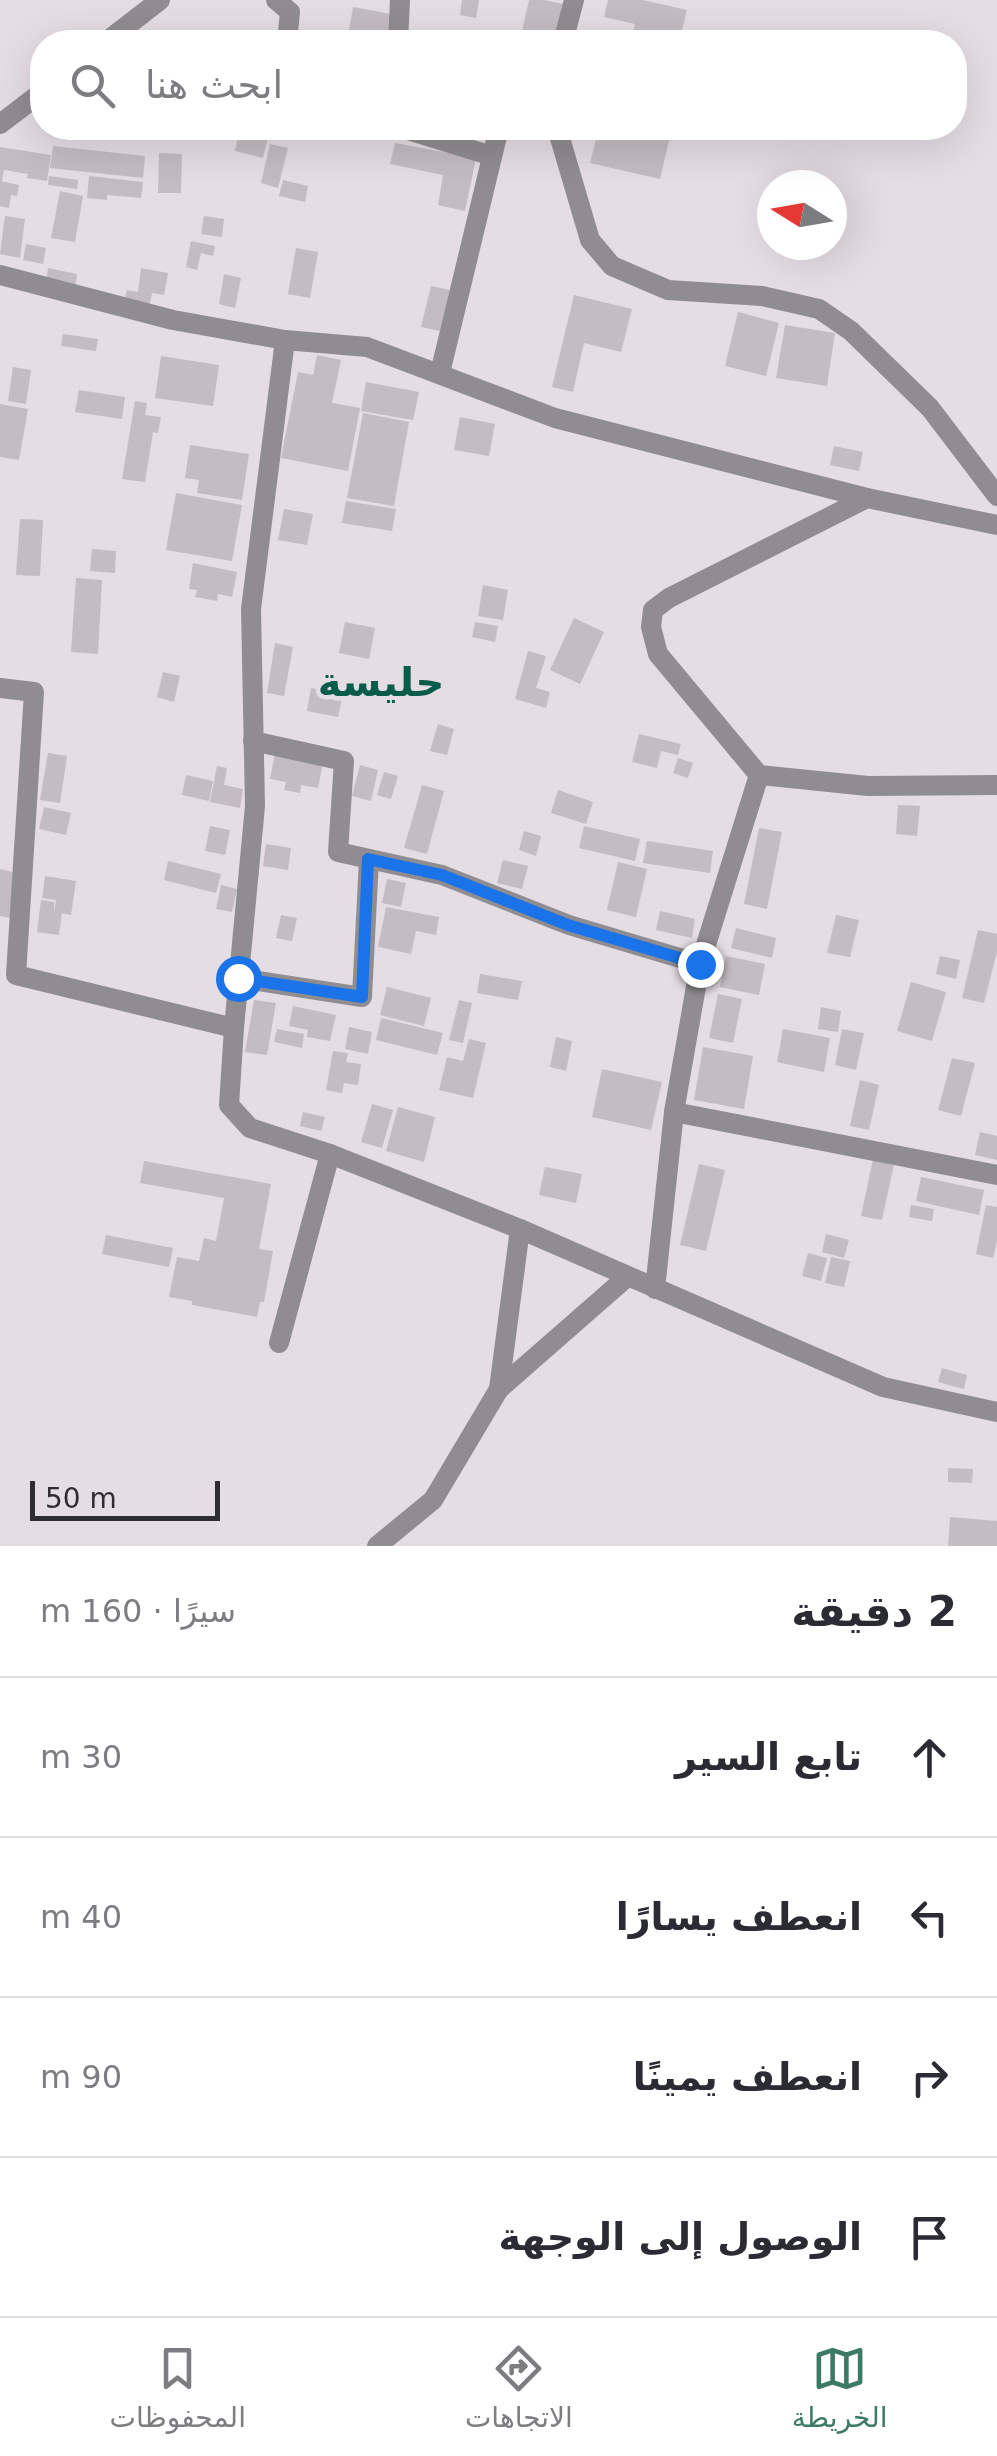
<!DOCTYPE html>
<html lang="ar">
<head>
<meta charset="utf-8">
<style>
  :root { --surface:#fff; --page:#f7f7f7; --text:#2b2b33; --muted:#7c7c81; --line:#e1e1e2; --accent:#3c7a67 }
  body { margin:0; font-family:"DejaVu Sans",Vazirmatn,sans-serif; background:var(--page); color:var(--text); direction:rtl }
  .compass { position:absolute; left:757px; top:170px; width:90px; height:90px; border-radius:50%; background:var(--surface); box-shadow:0 10px 40px #0002; rotate:281deg }
  .scale { position:absolute; left:30px; bottom:25px; width:190px; box-sizing:border-box; padding-left:10px; border:5px solid #302d30; border-top:0; font-size:28px; line-height:35px; white-space:nowrap; color:#302d30; -webkit-text-stroke:8px #e4dde3; paint-order:stroke }
  .stop { position:absolute; width:30px; height:30px; margin:-22px; border:8px solid #1a73e8; border-radius:50%; background:#fff }
  .stop.end { background:#1a73e8; border-color:#fff; box-shadow:0 2px 10px #0008 }
  .list { margin:0; padding:0; list-style:none }
  h2 { display:flex; justify-content:space-between; align-items:center; height:130px; margin:0; padding:0 40px; font-size:42px }
  h2 small { font-size:32px; font-weight:400; color:var(--muted) }
  .list li { display:grid; grid-template-columns:65px 1fr auto; gap:30px; align-items:center; box-sizing:border-box; height:160px; padding:0 40px; border-top:2px solid var(--line) }
  .list b { display:block; font-size:38px; white-space:nowrap }
  .list em { font-size:32px; font-style:normal; color:var(--muted) }
  .icon { flex:none; width:55px; height:55px; fill:none; stroke:currentColor; stroke-width:2; stroke-linecap:round; stroke-linejoin:round }
  .map { position:relative; flex:none; width:997px; height:1546px; overflow:hidden; direction:ltr }
  .search { position:absolute; background:var(--surface); box-shadow:0 10px 40px #0002; left:30px; right:30px; top:30px; height:110px; display:flex; align-items:center; gap:25px; box-sizing:border-box; padding:0 35px; border-radius:40px; color:var(--muted); font-size:38px }
  .sheet { height:770px; background:var(--surface) }
  nav { display:flex; justify-content:space-around; align-items:center; box-sizing:border-box; height:140px; border-top:2px solid var(--line); background:var(--surface); font-size:28px; color:var(--muted) }
  nav a { display:grid; justify-items:center; gap:5px }
  nav .on { color:var(--accent) }
  .map>svg:first-child { display:block }
  .building { fill:#c3bcc1 }
  .lines { fill:none; stroke-linecap:round; stroke-linejoin:round }
  .minor { stroke:#908d90; stroke-width:20 }
  .tertiary { stroke:#908d90; stroke-width:20 }
  .route { stroke:#1a73e8; stroke-width:12 }
  .labels { text-anchor:middle; stroke-width:9; stroke-linejoin:round; paint-order:stroke }
  .quarter-label { font-size:40px; font-weight:bold; fill:#085c49; stroke:#e4dde3 }
</style>
</head>
<body>
<div class="map">
<svg width="997" height="1546" viewBox="0 0 997 1546">
  <rect width="100%" height="100%" fill="#e4dde3"/>
  <g class="building">
    <polygon points="462,0 479,0 476,18 460,15"/>
    <polygon points="529,0 544,0 568,5 560,40 522,31"/>
    <polygon points="608,0 643,0 687,10 679,42 644,42 631,40 635,24 604,17"/>
    <polygon points="353,7 397,15 392,42 372,42 374,34 349,30"/>
    <polygon points="144,30 196,41 196,42 141,42"/>
    <polygon points="410,31 449,38 448,42 408,42"/>
    <polygon points="599,128 672,128 660,179 590,163"/>
    <polygon points="239,131 268,138 263,158 235,151"/>
    <polygon points="395,143 476,158 465,211 438,205 443,175 390,164"/>
    <polygon points="270,144 288,148 278,188 261,183"/>
    <polygon points="53,146 145,156 143,178 50,168"/>
    <polygon points="0,147 51,155 47,181 27,178 28,174 4,170 2,181 0,181"/>
    <polygon points="159,153 182,154 181,193 158,193"/>
    <polygon points="49,176 78,180 77,189 48,185"/>
    <polygon points="89,176 143,182 141,198 107,195 107,200 87,198"/>
    <polygon points="283,180 308,186 305,202 279,196"/>
    <polygon points="0,181 19,185 17,196 11,195 9,208 0,206"/>
    <polygon points="60,191 83,196 75,242 51,238"/>
    <polygon points="5,216 25,219 20,258 0,254"/>
    <polygon points="204,216 224,219 222,237 201,234"/>
    <polygon points="191,241 215,246 213,256 201,253 197,270 186,267"/>
    <polygon points="26,244 46,248 43,264 23,260"/>
    <polygon points="296,248 318,252 310,298 288,294"/>
    <polygon points="48,268 77,274 75,289 46,283"/>
    <polygon points="141,268 168,273 164,295 152,293 149,309 124,303 127,290 138,292"/>
    <polygon points="224,274 241,278 235,308 219,304"/>
    <polygon points="431,286 450,290 440,331 421,327"/>
    <polygon points="574,295 632,309 621,352 584,343 573,392 552,387"/>
    <polygon points="738,312 779,323 766,376 725,366"/>
    <polygon points="785,325 835,333 827,386 776,378"/>
    <polygon points="63,334 98,339 96,351 61,346"/>
    <polygon points="317,355 341,360 332,403 360,408 348,471 281,458 298,372 313,375"/>
    <polygon points="161,356 219,365 213,406 155,398"/>
    <polygon points="13,367 31,370 26,404 8,401"/>
    <polygon points="366,382 419,392 413,420 361,411"/>
    <polygon points="79,390 125,397 122,419 75,412"/>
    <polygon points="135,401 147,403 145,415 161,417 158,433 153,432 145,482 122,479"/>
    <polygon points="0,404 28,409 19,460 0,457"/>
    <polygon points="363,413 409,422 394,506 347,498"/>
    <polygon points="460,417 495,424 489,456 454,450"/>
    <polygon points="190,445 249,454 242,500 197,493 199,480 185,478"/>
    <polygon points="834,446 863,452 859,471 830,465"/>
    <polygon points="176,493 242,505 232,561 166,550"/>
    <polygon points="346,501 396,509 392,531 342,523"/>
    <polygon points="284,509 313,514 307,545 278,540"/>
    <polygon points="20,519 43,520 40,576 16,575"/>
    <polygon points="92,549 116,551 115,573 90,571"/>
    <polygon points="193,563 237,572 232,597 218,594 217,601 195,597 197,590 189,589"/>
    <polygon points="76,578 102,580 98,654 71,652"/>
    <polygon points="483,585 508,590 503,620 478,616"/>
    <polygon points="574,618 604,632 580,684 550,670"/>
    <polygon points="345,622 375,628 369,659 339,653"/>
    <polygon points="475,622 498,626 495,642 472,637"/>
    <polygon points="275,643 293,647 284,696 267,693"/>
    <polygon points="528,651 546,656 536,688 550,692 546,708 515,699"/>
    <polygon points="163,672 180,676 174,702 157,697"/>
    <polygon points="311,688 343,694 338,717 307,711"/>
    <polygon points="438,724 454,729 447,755 430,751"/>
    <polygon points="639,734 681,744 678,755 661,751 657,768 632,762"/>
    <polygon points="48,753 67,756 60,803 40,800"/>
    <polygon points="275,753 323,763 318,788 301,785 300,793 284,790 286,782 270,779"/>
    <polygon points="678,758 693,763 688,778 673,773"/>
    <polygon points="360,765 378,770 371,801 352,796"/>
    <polygon points="217,766 227,768 224,785 243,789 240,808 210,802"/>
    <polygon points="384,772 398,776 391,799 377,795"/>
    <polygon points="186,775 213,781 209,801 182,795"/>
    <polygon points="422,785 444,791 427,854 404,848"/>
    <polygon points="558,790 593,802 586,824 551,813"/>
    <polygon points="898,805 920,806 917,836 896,834"/>
    <polygon points="44,807 71,813 66,835 39,829"/>
    <polygon points="210,826 230,830 225,855 205,851"/>
    <polygon points="584,826 640,839 635,861 579,848"/>
    <polygon points="759,828 782,832 767,909 744,904"/>
    <polygon points="524,831 541,836 536,856 519,850"/>
    <polygon points="647,841 713,851 710,873 643,863"/>
    <polygon points="266,844 291,848 288,870 263,866"/>
    <polygon points="503,860 528,866 522,889 497,883"/>
    <polygon points="168,861 221,874 216,893 164,880"/>
    <polygon points="618,862 647,869 636,917 607,910"/>
    <polygon points="0,869 20,874 10,918 0,916"/>
    <polygon points="45,876 76,881 71,915 62,913 59,935 37,932 41,900 54,902 54,913 56,900 42,898"/>
    <polygon points="387,879 406,883 401,907 382,903"/>
    <polygon points="221,885 237,889 232,912 216,909"/>
    <polygon points="386,907 439,917 436,935 416,931 411,954 378,947"/>
    <polygon points="660,911 695,919 692,938 656,930"/>
    <polygon points="281,915 297,918 292,941 276,938"/>
    <polygon points="836,915 859,920 850,957 827,953"/>
    <polygon points="736,928 776,938 772,958 731,948"/>
    <polygon points="978,930 997,934 997,952 984,1003 962,998"/>
    <polygon points="726,956 765,964 759,995 720,987"/>
    <polygon points="940,956 960,960 956,979 936,974"/>
    <polygon points="480,974 522,981 518,1000 477,993"/>
    <polygon points="911,982 946,992 932,1041 897,1031"/>
    <polygon points="387,987 431,998 424,1026 380,1015"/>
    <polygon points="718,994 742,999 733,1043 709,1038"/>
    <polygon points="254,1000 276,1003 267,1055 245,1052"/>
    <polygon points="459,1000 472,1003 463,1043 449,1040"/>
    <polygon points="293,1006 336,1015 330,1041 307,1037 308,1030 289,1026"/>
    <polygon points="821,1007 841,1011 838,1032 818,1029"/>
    <polygon points="381,1018 443,1033 437,1055 376,1040"/>
    <polygon points="349,1027 372,1032 368,1054 345,1049"/>
    <polygon points="277,1029 304,1034 302,1048 274,1042"/>
    <polygon points="783,1029 830,1038 824,1072 777,1062"/>
    <polygon points="842,1029 864,1033 856,1070 835,1065"/>
    <polygon points="556,1037 572,1041 566,1071 550,1067"/>
    <polygon points="469,1039 486,1043 473,1098 439,1090 447,1057 463,1061"/>
    <polygon points="703,1047 753,1056 744,1109 694,1100"/>
    <polygon points="333,1051 348,1053 346,1062 361,1064 358,1085 344,1083 342,1093 326,1090"/>
    <polygon points="952,1058 975,1063 961,1116 938,1110"/>
    <polygon points="602,1069 662,1082 651,1130 592,1117"/>
    <polygon points="860,1080 879,1085 869,1130 850,1126"/>
    <polygon points="372,1104 393,1110 382,1148 361,1142"/>
    <polygon points="398,1107 435,1117 424,1162 386,1151"/>
    <polygon points="303,1112 325,1117 321,1131 300,1126"/>
    <polygon points="980,1132 997,1136 997,1160 975,1155"/>
    <polygon points="873,1159 894,1164 882,1220 861,1216"/>
    <polygon points="144,1161 271,1184 259,1249 273,1251 264,1302 260,1302 257,1317 192,1305 192,1301 169,1297 177,1257 199,1261 204,1238 216,1241 224,1198 140,1183"/>
    <polygon points="699,1164 725,1170 706,1251 680,1245"/>
    <polygon points="545,1167 582,1174 576,1203 539,1195"/>
    <polygon points="921,1177 984,1190 979,1215 916,1201"/>
    <polygon points="911,1205 934,1209 932,1221 909,1217"/>
    <polygon points="986,1205 997,1207 997,1241 993,1258 976,1254"/>
    <polygon points="826,1234 849,1240 844,1258 822,1252"/>
    <polygon points="106,1235 173,1248 169,1267 102,1254"/>
    <polygon points="808,1253 827,1258 821,1281 802,1276"/>
    <polygon points="831,1257 850,1261 844,1287 825,1283"/>
    <polygon points="942,1368 967,1375 964,1389 938,1382"/>
    <polygon points="948,1468 973,1469 972,1483 948,1482"/>
    <polygon points="950,1517 997,1521 997,1546 948,1546"/>
  </g>
  <g class="lines">
    <g class="minor">
      <polyline points="276,0 290,12 287,42"/>
      <polyline points="106,42 160,0"/>
      <polyline points="398,42 400,0"/>
      <polyline points="563,42 574,0"/>
      <polyline points="0,124 42,92"/>
      <polyline points="401,128 492,156"/>
      <polyline points="557,128 590,240 612,266 668,290 762,296 819,309 851,331 930,408 997,496"/>
      <polyline points="285,340 251,609 255,806 234,1028 229,1105 250,1128 330,1154 520,1229 883,1387 997,1412"/>
      <polyline points="440,373 499,128"/>
      <polyline points="0,688 34,692 16,975 234,1028"/>
      <polyline points="253,741 344,761 338,852 442,875 569,925 700,964"/>
      <polyline points="759,775 868,786 997,785"/>
      <polyline points="238,978 362,997 369,859"/>
      <polyline points="674,1112 997,1175"/>
      <polyline points="655,1289 674,1112 700,964 759,775 658,654 651,627 653,610 669,598 867,498"/>
      <polyline points="279,1343 330,1154"/>
      <polyline points="499,1389 627,1277"/>
      <polyline points="377,1546 433,1500 499,1389 520,1229"/>
    </g>
    <polyline class="tertiary" points="0,275 173,320 285,340 367,347 555,418 867,498 997,525"/>
  </g>
  <g class="lines">
    <polyline class="route" points="238,978 362,997 368,859 442,875 568,925 700,964"/>
  </g>
  <g class="labels">
    <g class="quarter-label">
      <text x="381" y="696">حليسة</text>
    </g>
  </g>
</svg>
<svg class="compass" viewBox="-18 -18 36 36"><path d="M0-13l5 13h-10z" fill="#e53935"/><path d="M0 13l5-13h-10z" fill="#7c7c81"/></svg>
<div class="scale">50 m</div>
<div class="stop" style="left:238px;top:978px"></div>
<div class="stop end" style="left:700px;top:964px"></div>
<div class="search"><svg class="icon" aria-label="search" viewBox="0 0 24 24"><circle cx="10" cy="10" r="6"/><path d="M15 15l6 6"/></svg>ابحث هنا</div>
</div>
<section class="sheet">
<h2>2 دقيقة<small>سيرًا · 160 m</small></h2>
<ul class="list">
<li><svg class="icon" aria-label="ahead" viewBox="0 0 24 24"><path d="M12 20V5M6 11l6-6 6 6"/></svg><div><b>تابع السير</b></div><em>30 m</em></li>
<li><svg class="icon" aria-label="left" viewBox="0 0 24 24"><path d="M17 20v-9H6M10 6l-5 5 5 5"/></svg><div><b>انعطف يسارًا</b></div><em>40 m</em></li>
<li><svg class="icon" aria-label="right" viewBox="0 0 24 24"><path d="M7 20v-9h11M14 6l5 5-5 5"/></svg><div><b>انعطف يمينًا</b></div><em>90 m</em></li>
<li><svg class="icon" aria-label="arrive" viewBox="0 0 24 24"><path d="M6 21V4h12l-3 4 3 4H6"/></svg><div><b>الوصول إلى الوجهة</b></div></li>
</ul>
</section>
<nav>
<a class="on"><svg class="icon" aria-label="map" viewBox="0 0 24 24"><path d="M3 6l6-2 6 2 6-2v14l-6 2-6-2-6 2zM9 4v14M15 6v14"/></svg>الخريطة</a>
<a><svg class="icon" aria-label="directions" viewBox="0 0 24 24"><path d="M12 3l9 9-9 9-9-9zM9 14v-3h6M13 9l2 2-2 2"/></svg>الاتجاهات</a>
<a><svg class="icon" aria-label="saved" viewBox="0 0 24 24"><path d="M7 4h10v16l-5-4-5 4z"/></svg>المحفوظات</a>
</nav>
</body>
</html>
